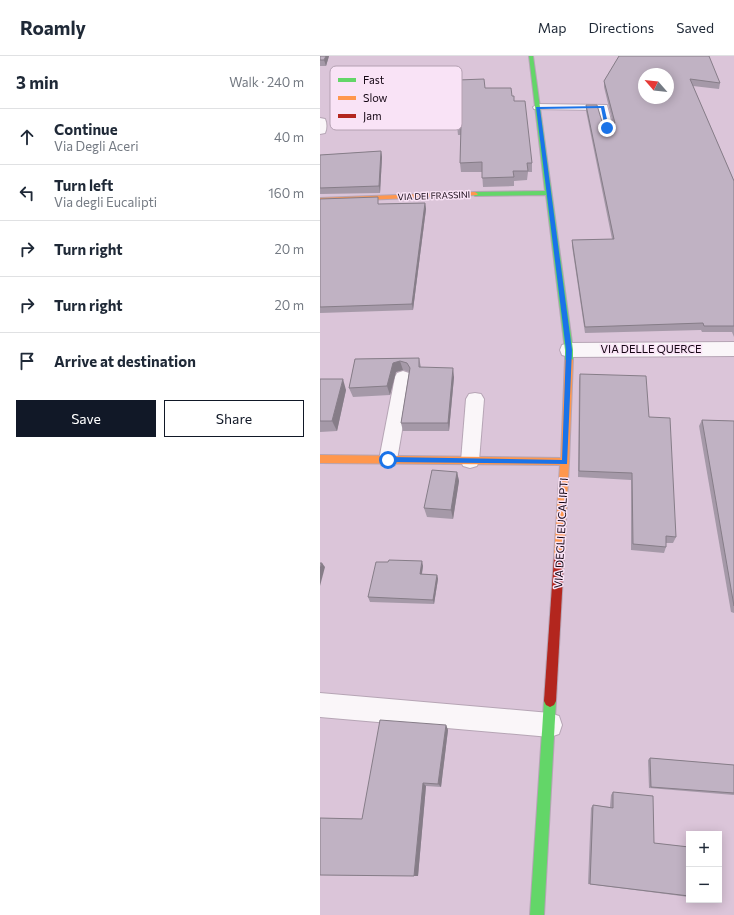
<!DOCTYPE html>
<html lang="en">
<head>
<meta charset="utf-8">
<style>
  :root { --surface:#fff; --page:#f2f2f3; --text:#1f2937; --muted:#747a83; --line:#e0e1e3; --accent:#111827 }
  body { margin:0; font-family:Commissioner,sans-serif; background:var(--page); color:var(--text) }
  .controls { position:absolute; right:12px; bottom:12px; display:grid; overflow:hidden; border-radius:0px; box-shadow:0 2px 10px #0003 }
  .controls button { width:36px; height:36px; display:grid; place-items:center; padding:0; border:0; border-bottom:1px solid var(--line); background:var(--surface); color:var(--text); font:20px sans-serif }
  .compass { position:absolute; left:318px; top:12px; width:36px; height:36px; border-radius:50%; background:var(--surface); box-shadow:0 2px 10px #0003; rotate:298deg }
  .stop { position:absolute; width:12px; height:12px; margin:-9px; border:3px solid #1a73e8; border-radius:50%; background:#fff }
  .stop.end { background:#1a73e8; border-color:#fff; box-shadow:0 1px 4px #0008 }
  .list { margin:0; padding:0; list-style:none }
  h2 { display:flex; justify-content:space-between; align-items:center; height:52px; margin:0; padding:0 16px; font-size:17px }
  h2 small { font-size:13px; font-weight:400; color:var(--muted) }
  .list li { display:grid; grid-template-columns:26px 1fr auto; gap:12px; align-items:center; box-sizing:border-box; height:56px; padding:0 16px; border-top:1px solid var(--line) }
  .list b { display:block; font-size:15px; white-space:nowrap }
  .list p { margin:0; font-size:13px; white-space:nowrap; color:var(--muted) }
  .list em { font-size:13px; font-style:normal; color:var(--muted) }
  .actions { display:flex; gap:8px; padding:12px 16px }
  .actions a { flex:1; padding:9px 0; border:1px solid var(--accent); border-radius:0px; text-align:center; font-size:14px; color:var(--accent) }
  .actions .main { background:var(--accent); color:#fff }
  .icon { flex:none; width:22px; height:22px; fill:none; stroke:currentColor; stroke-width:2; stroke-linecap:round; stroke-linejoin:round }
  .map { position:relative; flex:none; width:414px; height:859px; overflow:hidden }
  header { display:flex; align-items:center; gap:24px; box-sizing:border-box; height:56px; padding:0 20px; background:var(--surface); border-bottom:1px solid var(--line) }
  header strong { font-size:19px }
  nav { display:flex; gap:22px; margin-inline-start:auto; font-size:14px }
  main { display:flex }
  aside { flex:1; background:var(--surface) }
  .map>svg:first-child { display:block }
  .lines { fill:none; stroke-linecap:round; stroke-linejoin:round }
  .lane-casing { stroke:#b6a5b5; stroke-width:2 }
  .street-casing { stroke:#b6a5b5; stroke-width:2 }
  .fast-casing { stroke:#b6a5b5; stroke-width:2 }
  .slow-casing { stroke:#b6a5b5; stroke-width:2 }
  .jam-casing { stroke:#b6a5b5; stroke-width:2 }
  .lane { fill:#faf6f9; fill-rule:evenodd }
  .street { fill:#faf6f9; fill-rule:evenodd }
  .fast { fill:#63d668; fill-rule:evenodd }
  .slow { fill:#ff974d; fill-rule:evenodd }
  .jam { fill:#b3261e; fill-rule:evenodd }
  .wall { fill:#a599a8 }
  .shaded-wall { fill:#867d88 }
  .building { fill:#c0b2c3; stroke:#867d88; fill-rule:evenodd }
  .route { fill:#1a73e8 }
  .labels { text-anchor:middle; stroke-width:3; stroke-linejoin:round; paint-order:stroke }
  .far-street-label { font-size:9px; fill:#140613; stroke:#f9e3f6 }
  .street-label { font-size:11px; fill:#140613; stroke:#f9e3f6 }
  .key { fill:#f9e3f6; stroke:#b4a1b2; stroke-width:1 }
  .key-label { font-size:11px; fill:#140613 }
</style>
</head>
<body>
<header>
<strong>Roamly</strong>
<nav><a>Map</a><a>Directions</a><a>Saved</a></nav>
</header>
<main>
<aside>
<h2>3 min<small>Walk · 240 m</small></h2>
<ul class="list">
<li><svg class="icon" aria-label="ahead" viewBox="0 0 24 24"><path d="M12 20V5M6 11l6-6 6 6"/></svg><div><b>Continue</b><p>Via Degli Aceri</p></div><em>40 m</em></li>
<li><svg class="icon" aria-label="left" viewBox="0 0 24 24"><path d="M17 20v-9H6M10 6l-5 5 5 5"/></svg><div><b>Turn left</b><p>Via degli Eucalipti</p></div><em>160 m</em></li>
<li><svg class="icon" aria-label="right" viewBox="0 0 24 24"><path d="M7 20v-9h11M14 6l5 5-5 5"/></svg><div><b>Turn right</b></div><em>20 m</em></li>
<li><svg class="icon" aria-label="right" viewBox="0 0 24 24"><path d="M7 20v-9h11M14 6l5 5-5 5"/></svg><div><b>Turn right</b></div><em>20 m</em></li>
<li><svg class="icon" aria-label="arrive" viewBox="0 0 24 24"><path d="M6 21V4h12l-3 4 3 4H6"/></svg><div><b>Arrive at destination</b></div></li>
</ul>
<div class="actions"><a class="main">Save</a><a>Share</a></div>
</aside>
<div class="map">
<svg width="414" height="859" viewBox="0 0 414 859">
  <rect width="100%" height="100%" fill="#dbc5d9"/>
  <g class="lines">
    <g class="lane-casing">
      <g id="lane">
        <polygon points="218,48 287,49 293,72 291,74 283,74 278,54 214,53 213,51"/>
        <polygon points="83,315 89,317 91,321 77,404 75,409 68,411 61,409 59,404 75,321 77,317"/>
        <polygon points="155,337 161,338 164,343 159,405 157,410 150,412 143,410 141,405 146,343 149,338"/>
        <polygon points="0,637 230,657 239,660 242,669 239,678 230,681 0,661"/>
      </g>
    </g>
    <g class="street-casing">
      <g id="street">
        <path d="M0,62L5,63C7,67 7,73 5,77L0,78Z"/>
        <polygon points="414,286 414,300 249,301 242,299 240,294 242,289 249,287"/>
      </g>
    </g>
    <g class="fast-casing">
      <g id="fast">
        <polygon points="209,0 213,0 253,294 253,304 249,307 245,304 245,294 226,139 155,140 152,138 155,136 225,135"/>
        <polygon points="230,639 234,641 236,645 224,859 210,859 224,645 226,641"/>
      </g>
    </g>
    <g class="slow-casing">
      <g id="slow">
        <polygon points="155,136 158,138 157,139 0,146 0,142"/>
        <polygon points="249,301 253,304 249,406 244,501 242,504 239,505 236,504 234,501 240,409 0,407 0,399 241,402 245,304"/>
      </g>
    </g>
    <g class="jam-casing">
      <polygon id="jam" points="239,497 242,498 244,501 236,645 234,649 230,651 226,649 224,645 234,501 236,498"/>
    </g>
    <use href="#lane" class="lane"/>
    <use href="#street" class="street"/>
    <use href="#fast" class="fast"/>
    <use href="#slow" class="slow"/>
    <use href="#jam" class="jam"/>
  </g>
  <g class="wall">
    <polygon points="0,0 9,0 6,10 0,10"/>
    <polygon points="299,0 400,27 399,33 373,30 414,125 414,281 412,276 382,276 381,274 265,277 252,190 252,184 292,183 266,55 266,49 283,69 292,69 293,68 284,31 284,25"/>
    <polygon points="165,32 192,40 194,45 212,107 212,116 208,116 207,124 194,125 194,130 163,131 162,116 141,116 140,107 141,79 138,79 137,70"/>
    <polygon points="61,95 62,101 60,137 0,138 0,99"/>
    <polygon points="0,143 59,148 105,147 106,153 93,254 0,257"/>
    <polygon points="99,302 101,311 134,321 129,375 83,375 81,367 89,316 83,314 76,316 70,339 33,341 29,332 35,303"/>
    <polygon points="260,318 329,361 356,481 353,487 346,487 346,491 344,497 311,494 311,424 258,421 259,325"/>
    <polygon points="0,323 26,334 17,375 0,376"/>
    <polygon points="382,364 414,365 414,557 411,556 379,370"/>
    <polygon points="137,416 139,425 133,463 107,461 104,452"/>
    <polygon points="103,510 102,518 117,519 118,523 114,548 50,546 48,541"/>
    <polygon points="126,669 128,674 121,731 106,730 98,820 0,819 0,762 42,763"/>
    <polygon points="330,702 414,709 414,739 329,732 328,704"/>
    <polygon points="293,736 334,787 369,791 369,841 268,828 271,752 273,749 290,751 291,739"/>
  </g>
  <g class="shaded-wall">
    <polygon points="6,0 9,0 6,10 4,4"/>
    <polygon points="61,95 62,101 60,137 59,130"/>
    <polygon points="105,147 106,153 93,254 92,248"/>
    <polygon points="80,305 83,314 76,316 70,339 67,330 73,307"/>
    <polygon points="133,312 134,321 129,375 128,367"/>
    <polygon points="23,323 26,334 17,375 12,365"/>
    <polygon points="137,416 139,425 133,463 131,454"/>
    <polygon points="102,505 103,510 101,522 100,518"/>
    <polygon points="2,507 5,511 0,530 0,513"/>
    <polygon points="117,519 118,523 114,548 113,544"/>
    <polygon points="126,669 128,674 121,731 118,728"/>
    <polygon points="103,727 106,730 98,820 94,820"/>
  </g>
  <g class="building">
    <polygon points="0,0 6,0 4,4 0,4"/>
    <path d="M299,0H389L400,27L370,23L414,125V270H384L383,267L265,271L252,184L294,183L266,49H277L283,69H292L295,67L284,25ZM324,18H348V42H324Z"/>
    <polygon points="164,23 165,32 191,32 192,40 194,40 194,45 205,45 212,107 207,107 208,115 193,115 194,121 162,122 162,106 140,107 141,70 137,70 138,24"/>
    <polygon points="61,95 59,130 0,132 0,99"/>
    <polygon points="58,141 58,148 105,147 92,248 0,251 0,143"/>
    <polygon points="99,302 99,311 133,312 128,367 81,367 90,312 87,307 80,305 73,307 67,330 29,332 35,303"/>
    <polygon points="260,318 326,320 329,361 350,362 356,481 346,480 346,491 313,488 312,417 259,415"/>
    <polygon points="0,323 23,323 12,365 0,365"/>
    <polygon points="382,364 414,365 414,550"/>
    <polygon points="112,414 137,416 131,454 104,452"/>
    <polygon points="69,504 102,505 100,518 117,519 113,544 48,541 56,506 68,506"/>
    <polygon points="0,507 2,507 0,513"/>
    <polygon points="60,664 126,669 118,728 103,727 94,820 0,819 0,762 42,763"/>
    <polygon points="330,702 414,709 414,737 331,731"/>
    <polygon points="293,736 333,740 334,787 369,791 369,840 270,828 273,749 293,752"/>
  </g>
  <polygon class="route" points="284,50 289,72 287,74 285,72 281,52 220,53 252,294 247,408 66,406 65,404 68,401 242,404 246,294 216,51"/>
  <g class="labels">
    <g class="far-street-label">
      <text transform="translate(114 140) rotate(-2)" y="3">VIA DEI FRASSINI</text>
    </g>
    <g class="street-label">
      <text x="331" y="297">VIA DELLE QUERCE</text>
      <text transform="translate(241 477) rotate(-87)" y="4">VIA DEGLI EUCALIPTI</text>
    </g>
  </g>
  <rect x="10" y="10" width="132" height="64" rx="6" class="key"/>
  <rect x="18" y="22" width="18" height="4" fill="#63d668"/>
  <rect x="18" y="40" width="18" height="4" fill="#ff974d"/>
  <rect x="18" y="58" width="18" height="4" fill="#b3261e"/>
  <g class="key-label">
    <text x="43" y="28">Fast</text>
    <text x="43" y="46">Slow</text>
    <text x="43" y="64">Jam</text>
  </g>
</svg>
<div class="controls">
<button>+</button>
<button>−</button>
</div>
<svg class="compass" viewBox="-18 -18 36 36"><path d="M0-13l5 13h-10z" fill="#e53935"/><path d="M0 13l5-13h-10z" fill="#747a83"/></svg>
<div class="stop" style="left:68px;top:404px"></div>
<div class="stop end" style="left:287px;top:72px"></div>
</div>
</main>
</body>
</html>
